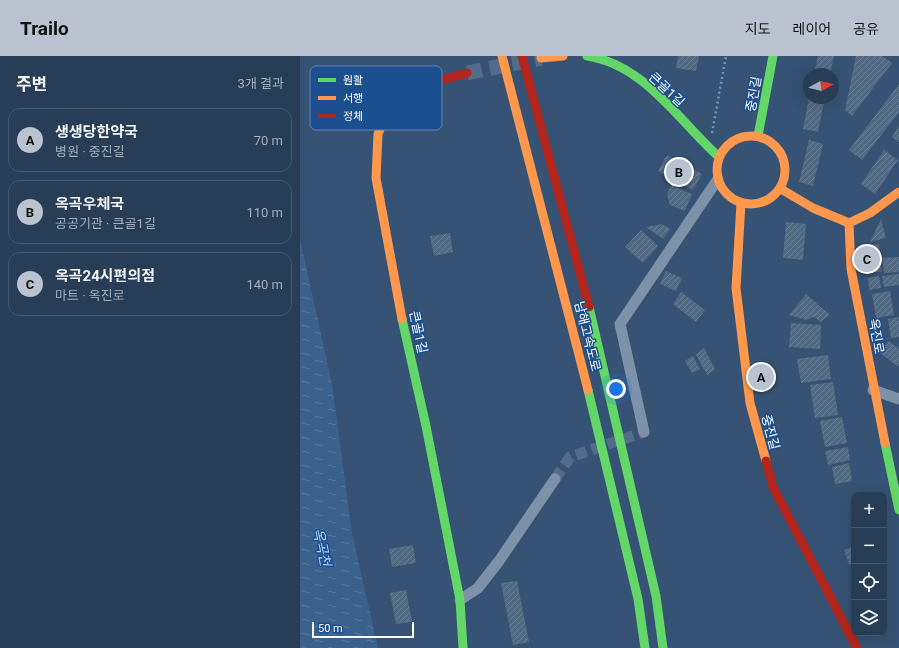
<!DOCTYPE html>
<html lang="ko">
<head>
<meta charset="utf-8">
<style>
  :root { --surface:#283e57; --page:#30455d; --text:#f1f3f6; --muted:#a5aeba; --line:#44576d; --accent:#b9c2ce }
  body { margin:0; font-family:Roboto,"Noto Sans KR",sans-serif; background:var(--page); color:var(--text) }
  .controls { position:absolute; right:12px; bottom:12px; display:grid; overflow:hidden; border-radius:8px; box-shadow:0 4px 16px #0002 }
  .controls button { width:36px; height:36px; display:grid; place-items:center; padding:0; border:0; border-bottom:1px solid var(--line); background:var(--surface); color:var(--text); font:20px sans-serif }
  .compass { position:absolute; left:503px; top:12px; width:36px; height:36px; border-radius:50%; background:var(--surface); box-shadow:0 4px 16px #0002; rotate:82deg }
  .scale { position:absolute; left:12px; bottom:10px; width:102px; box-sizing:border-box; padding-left:4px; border:2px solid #fff; border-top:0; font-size:11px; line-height:14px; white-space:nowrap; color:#fff; -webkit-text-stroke:3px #1b4f8f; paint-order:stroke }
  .you { position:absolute; left:316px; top:333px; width:14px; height:14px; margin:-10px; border:3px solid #fff; border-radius:50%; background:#1a73e8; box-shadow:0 0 0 6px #1a73e833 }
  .badge { display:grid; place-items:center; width:26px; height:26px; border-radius:50%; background:var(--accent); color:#111; font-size:13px; font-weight:700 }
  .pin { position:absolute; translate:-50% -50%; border:2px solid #fff; box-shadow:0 1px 4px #0006 }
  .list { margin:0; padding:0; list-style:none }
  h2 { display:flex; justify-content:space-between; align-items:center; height:52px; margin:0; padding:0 16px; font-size:17px }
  h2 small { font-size:13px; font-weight:400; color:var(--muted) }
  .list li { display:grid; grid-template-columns:26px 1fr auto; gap:12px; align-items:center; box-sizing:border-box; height:64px; margin:0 8px 8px; padding:0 8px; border:1px solid var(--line); border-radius:12px }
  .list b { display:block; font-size:15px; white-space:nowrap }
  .list p { margin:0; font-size:13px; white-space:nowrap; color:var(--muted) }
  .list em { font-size:13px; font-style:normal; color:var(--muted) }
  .icon { flex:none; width:22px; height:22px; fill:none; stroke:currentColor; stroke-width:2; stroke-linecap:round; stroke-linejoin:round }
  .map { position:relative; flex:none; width:599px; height:592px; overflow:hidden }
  header { display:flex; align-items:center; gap:24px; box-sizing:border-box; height:56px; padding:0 20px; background:var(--accent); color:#111 }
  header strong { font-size:19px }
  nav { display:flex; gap:22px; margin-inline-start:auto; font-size:14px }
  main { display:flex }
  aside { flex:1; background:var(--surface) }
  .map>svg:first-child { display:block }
  .water { fill:url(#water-ripples) }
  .building { fill:url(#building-hatch) }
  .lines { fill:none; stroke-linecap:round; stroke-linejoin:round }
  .street-tunnel { stroke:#546c89; stroke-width:11; stroke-dasharray:11 5.5; stroke-linecap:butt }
  .secondary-tunnel { stroke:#546c89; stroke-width:15; stroke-dasharray:15 8; stroke-linecap:butt }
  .path { stroke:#7d92a8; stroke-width:2.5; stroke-dasharray:2 3; stroke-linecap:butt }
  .street { stroke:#7d92a8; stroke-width:11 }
  .fast { stroke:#63d668; stroke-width:9 }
  .slow { stroke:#ff974d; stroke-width:9 }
  .jam { stroke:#b3261e; stroke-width:9 }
  .labels { text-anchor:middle; stroke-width:3; stroke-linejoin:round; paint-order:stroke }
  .street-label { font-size:13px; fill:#fff; stroke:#1b4f8f }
  .water-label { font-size:14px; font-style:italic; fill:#b5d3f5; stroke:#1b4f8f }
  .key { fill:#1b4f8f; stroke:#5f84b1; stroke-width:1 }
  .key-label { font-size:11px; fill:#fff }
</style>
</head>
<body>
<header>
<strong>Trailo</strong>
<nav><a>지도</a><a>레이어</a><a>공유</a></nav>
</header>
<main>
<aside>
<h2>주변<small>3개 결과</small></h2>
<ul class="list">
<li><span class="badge">A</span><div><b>생생당한약국</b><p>병원 · 중진길</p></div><em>70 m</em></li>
<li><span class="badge">B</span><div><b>옥곡우체국</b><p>공공기관 · 큰골1길</p></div><em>110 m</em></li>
<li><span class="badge">C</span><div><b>옥곡24시편의점</b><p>마트 · 옥진로</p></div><em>140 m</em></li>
</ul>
</aside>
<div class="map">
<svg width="599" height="592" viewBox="0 0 599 592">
  <defs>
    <pattern id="water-ripples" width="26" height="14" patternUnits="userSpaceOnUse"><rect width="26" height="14" fill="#3b618d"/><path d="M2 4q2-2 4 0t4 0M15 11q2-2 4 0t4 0" fill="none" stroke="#58799e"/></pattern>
    <pattern id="building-hatch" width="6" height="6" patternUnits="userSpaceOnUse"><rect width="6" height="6" fill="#526984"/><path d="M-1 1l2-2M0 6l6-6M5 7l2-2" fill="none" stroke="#6c8096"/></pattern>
  </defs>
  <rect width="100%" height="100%" fill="#365274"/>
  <polygon class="water" points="0,183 32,328 52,477 78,592 0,592"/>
  <g class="building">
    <polygon points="378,0 399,0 396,15 376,12"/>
    <polygon points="518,0 534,0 530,18 514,18"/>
    <polygon points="556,0 582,0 592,7 552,60 545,54"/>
    <polygon points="599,28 599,56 562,104 549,94"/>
    <polygon points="509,42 525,42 518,76 503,73"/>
    <polygon points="599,70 599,86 592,81"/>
    <polygon points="509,84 523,88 513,130 499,126"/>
    <polygon points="584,94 598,104 575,138 561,128"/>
    <polygon points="367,99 402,118 393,134 358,115"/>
    <polygon points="371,129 392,138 385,155 370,149 367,139"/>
    <polygon points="581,163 586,182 570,186"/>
    <polygon points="486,166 506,168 503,204 483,202"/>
    <polygon points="362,168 370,173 363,183 346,171"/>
    <polygon points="341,174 358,190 343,207 325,191"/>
    <polygon points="150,177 153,196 134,200 130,180"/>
    <polygon points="579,188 582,216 572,216 570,189"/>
    <polygon points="599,201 599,216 584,217 582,202"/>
    <polygon points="366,215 382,222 376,235 360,228"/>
    <polygon points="599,218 599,229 584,231 582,220"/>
    <polygon points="579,220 581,232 569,234 568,222"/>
    <polygon points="590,235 594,259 576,262 572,238"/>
    <polygon points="381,236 405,254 396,266 373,248"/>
    <polygon points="506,238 530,259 520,266 514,261 506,264 489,259"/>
    <polygon points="599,261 599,281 591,282 588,263"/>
    <polygon points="491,267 521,269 520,293 489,291"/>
    <polygon points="589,285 599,293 599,307 597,310 580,297"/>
    <polygon points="404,292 415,313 407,319 396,299"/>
    <polygon points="528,299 531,323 501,327 497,303"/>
    <polygon points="393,300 400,313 392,317 385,305"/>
    <polygon points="533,326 538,359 515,362 510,329"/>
    <polygon points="542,361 547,387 525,391 520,365"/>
    <polygon points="548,391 550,404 528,409 525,395"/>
    <polygon points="549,407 552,425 535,428 532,411"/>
    <polygon points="113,489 116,507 92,511 89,493"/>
    <polygon points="554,490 554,508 549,509 544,494"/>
    <polygon points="217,525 229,586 213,589 201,527"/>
    <polygon points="106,534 112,566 96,568 90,537"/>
  </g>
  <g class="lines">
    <polyline class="street-tunnel" points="255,423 270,401 344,376"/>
    <polyline class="secondary-tunnel" points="167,17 241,2"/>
    <polyline class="path" points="412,77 426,0"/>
    <g class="street">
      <polyline points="573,334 599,343"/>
      <polyline points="344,376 320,268 418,123"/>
      <polyline points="160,544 178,532 199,505 255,423"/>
    </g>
    <g class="fast">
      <path d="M287,0C344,8 379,65 419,101"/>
      <polyline points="458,80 473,0"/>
      <polyline points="289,251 356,540 363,592"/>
      <polyline points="102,263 126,370 160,544 163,592"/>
      <polyline points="288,334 338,543 345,592"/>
      <polyline points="585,387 599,454"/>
    </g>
    <g class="slow">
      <polyline points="202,0 288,334"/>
      <polyline points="241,2 263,0"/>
      <circle cx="451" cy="114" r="34"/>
      <polyline points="481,133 513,152 549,167"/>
      <polyline points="441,147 436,232 450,347 466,405"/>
      <polyline points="102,263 76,122 78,78 88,55 111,36"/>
      <polyline points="585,387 551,213 549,167 570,157 599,136"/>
    </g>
    <g class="jam">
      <polyline points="222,0 289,251"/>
      <polyline points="111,36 127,28 167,17"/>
      <polyline points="466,405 473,431 557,592"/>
    </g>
  </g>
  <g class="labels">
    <g class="street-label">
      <text transform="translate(367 33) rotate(43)" y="5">큰골1길</text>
      <text transform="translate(453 38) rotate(-80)" y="5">중진길</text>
      <text transform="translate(119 276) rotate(78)" y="5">큰골1길</text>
      <text transform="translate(288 280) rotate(76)" y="5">남해고속도로</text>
      <text transform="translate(577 280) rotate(80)" y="5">옥진로</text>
      <text transform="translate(471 376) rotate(75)" y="5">중진길</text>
    </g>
    <g class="water-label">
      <text transform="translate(22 491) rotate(78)" y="5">옥곡천</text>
    </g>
  </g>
  <rect x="10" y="10" width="132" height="64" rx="6" class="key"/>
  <rect x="18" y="22" width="18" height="4" fill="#63d668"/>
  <rect x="18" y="40" width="18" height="4" fill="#ff974d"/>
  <rect x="18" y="58" width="18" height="4" fill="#b3261e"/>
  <g class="key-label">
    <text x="43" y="28">원활</text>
    <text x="43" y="46">서행</text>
    <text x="43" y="64">정체</text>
  </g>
</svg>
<div class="controls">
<button>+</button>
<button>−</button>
<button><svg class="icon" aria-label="locate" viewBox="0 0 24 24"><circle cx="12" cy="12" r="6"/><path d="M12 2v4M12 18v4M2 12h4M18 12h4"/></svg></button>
<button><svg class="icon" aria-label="layers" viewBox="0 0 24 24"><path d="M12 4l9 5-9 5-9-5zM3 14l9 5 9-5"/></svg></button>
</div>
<svg class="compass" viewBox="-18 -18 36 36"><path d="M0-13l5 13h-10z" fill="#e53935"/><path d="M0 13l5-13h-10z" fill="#a5aeba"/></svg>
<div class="scale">50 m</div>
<div class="you"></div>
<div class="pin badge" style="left:461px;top:321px">A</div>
<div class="pin badge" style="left:379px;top:116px">B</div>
<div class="pin badge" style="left:567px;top:203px">C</div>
</div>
</main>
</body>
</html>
